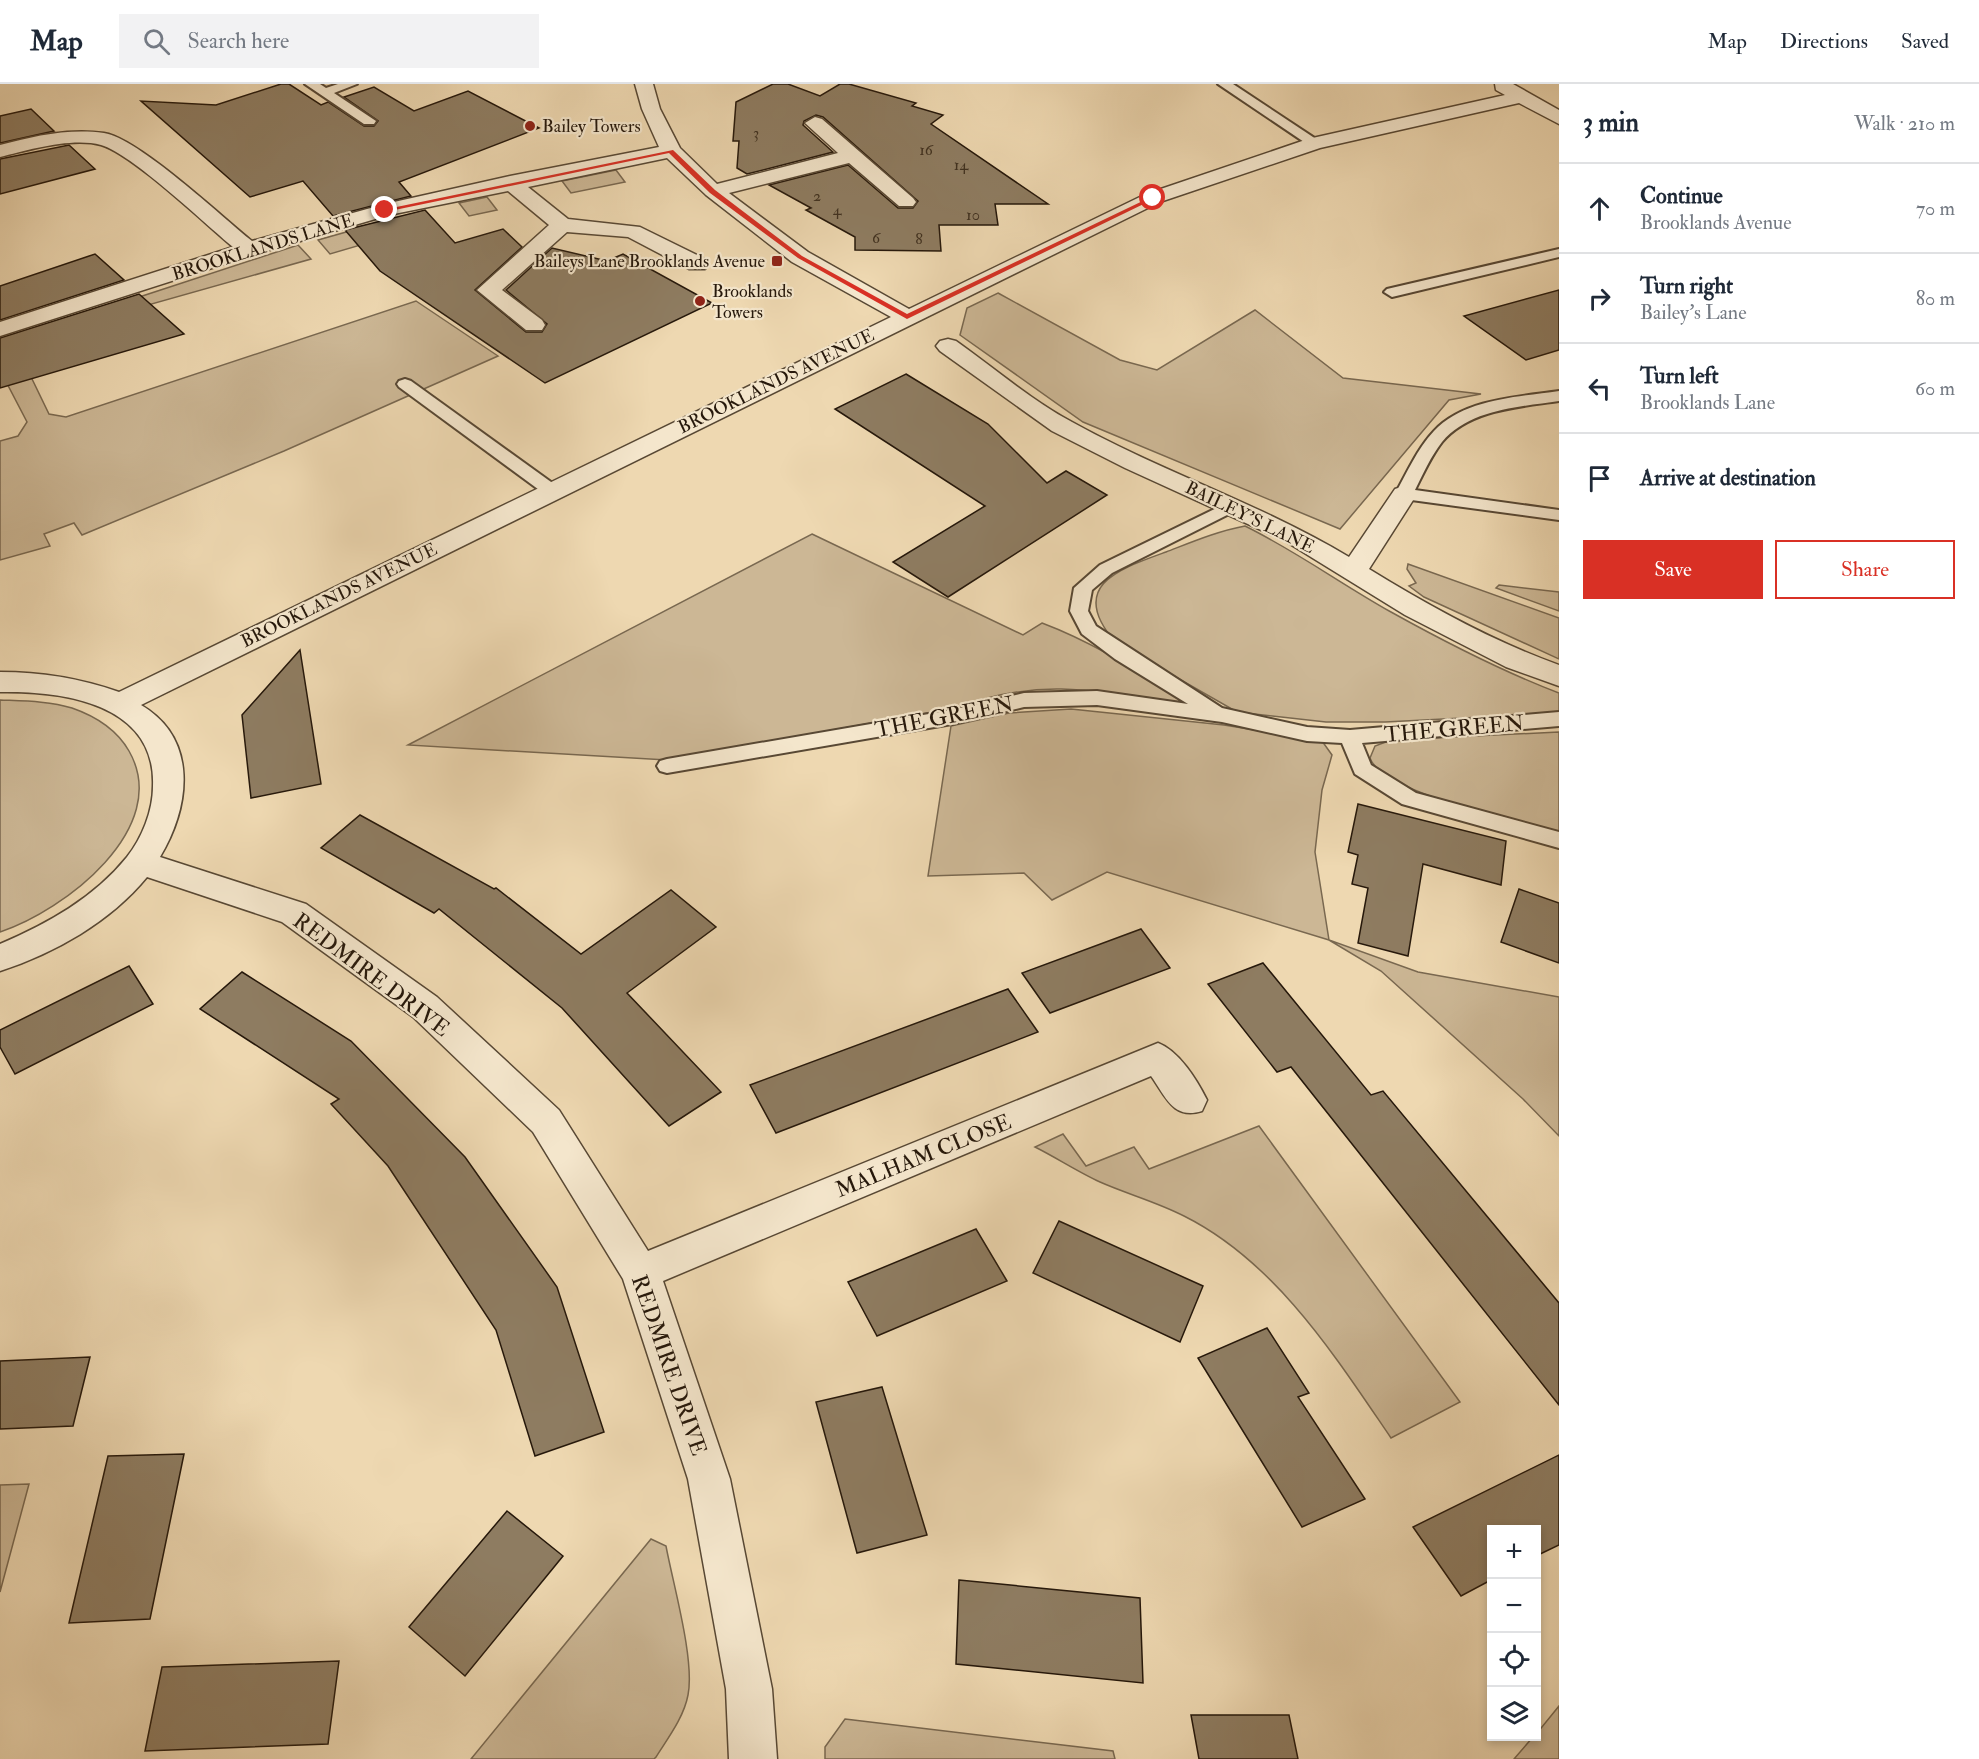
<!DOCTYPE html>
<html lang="en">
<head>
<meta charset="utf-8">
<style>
  :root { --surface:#fff; --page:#f2f2f3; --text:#1f2937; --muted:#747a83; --line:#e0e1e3; --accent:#d93025 }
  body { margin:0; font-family:"IM FELL Double Pica",serif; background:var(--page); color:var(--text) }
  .controls { position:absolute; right:18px; bottom:18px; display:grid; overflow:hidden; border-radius:0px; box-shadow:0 3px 9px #0003 }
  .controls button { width:54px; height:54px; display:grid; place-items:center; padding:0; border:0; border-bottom:2px solid var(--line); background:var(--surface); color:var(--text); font:30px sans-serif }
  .stop { position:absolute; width:18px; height:18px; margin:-14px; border:4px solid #d93025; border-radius:50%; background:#fff }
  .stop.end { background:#d93025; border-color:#fff; box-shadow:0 2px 6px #0008 }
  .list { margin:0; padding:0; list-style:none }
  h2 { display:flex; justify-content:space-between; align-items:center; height:78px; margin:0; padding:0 24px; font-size:26px }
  h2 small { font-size:20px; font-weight:400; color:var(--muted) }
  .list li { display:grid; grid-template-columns:39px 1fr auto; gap:18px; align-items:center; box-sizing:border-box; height:90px; padding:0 24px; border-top:2px solid var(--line) }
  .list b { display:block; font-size:22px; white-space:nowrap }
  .list p { margin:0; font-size:20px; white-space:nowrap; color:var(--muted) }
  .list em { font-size:20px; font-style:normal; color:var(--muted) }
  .actions { display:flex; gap:12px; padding:18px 24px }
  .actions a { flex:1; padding:14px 0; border:2px solid var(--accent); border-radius:0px; text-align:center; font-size:21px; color:var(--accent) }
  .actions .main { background:var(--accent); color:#fff }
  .icon { flex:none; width:33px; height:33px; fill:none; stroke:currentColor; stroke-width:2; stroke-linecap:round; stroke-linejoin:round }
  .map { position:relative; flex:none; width:1559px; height:1675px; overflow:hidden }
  header { display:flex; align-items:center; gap:36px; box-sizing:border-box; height:84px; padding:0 30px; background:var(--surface); border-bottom:2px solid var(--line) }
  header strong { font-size:28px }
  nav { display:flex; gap:33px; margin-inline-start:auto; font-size:21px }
  .search { width:420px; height:54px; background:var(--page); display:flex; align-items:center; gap:15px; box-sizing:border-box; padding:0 21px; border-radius:0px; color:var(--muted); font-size:22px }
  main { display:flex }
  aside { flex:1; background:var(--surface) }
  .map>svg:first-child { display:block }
  .green { fill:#ccb795; stroke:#796850; stroke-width:1.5 }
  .building { fill:#8e7c61; stroke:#26180b; stroke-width:1.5 }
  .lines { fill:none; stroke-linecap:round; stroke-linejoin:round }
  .service-casing { stroke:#584834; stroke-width:4 }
  .minor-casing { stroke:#584834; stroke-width:3 }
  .service { fill:#f4e6cc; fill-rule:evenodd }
  .minor { fill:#f4e6cc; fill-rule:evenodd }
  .route { fill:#d93025 }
  .poi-dot { fill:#8f2418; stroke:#f4e6cc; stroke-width:2 }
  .labels { text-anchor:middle; stroke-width:4.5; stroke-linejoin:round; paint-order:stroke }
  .far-number-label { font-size:16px; fill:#403120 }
  .far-poi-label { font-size:18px; fill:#26180b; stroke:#f4e6cc; text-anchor:start }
  .far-street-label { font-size:18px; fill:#26180b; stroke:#f4e6cc }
  .street-label { font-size:22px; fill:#26180b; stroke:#f4e6cc }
</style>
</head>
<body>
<header>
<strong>Map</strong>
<div class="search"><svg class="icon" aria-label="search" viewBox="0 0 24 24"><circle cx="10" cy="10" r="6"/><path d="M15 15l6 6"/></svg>Search here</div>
<nav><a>Map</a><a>Directions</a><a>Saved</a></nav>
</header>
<main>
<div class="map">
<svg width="1559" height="1675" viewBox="0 0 1559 1675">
  <rect width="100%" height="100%" fill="#eed8b1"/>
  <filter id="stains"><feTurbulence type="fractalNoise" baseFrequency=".00333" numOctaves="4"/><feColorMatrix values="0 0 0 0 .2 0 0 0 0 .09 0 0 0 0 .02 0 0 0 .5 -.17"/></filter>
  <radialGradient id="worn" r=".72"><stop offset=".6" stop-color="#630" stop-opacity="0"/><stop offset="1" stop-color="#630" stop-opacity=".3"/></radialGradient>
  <g class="green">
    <polygon points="616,86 625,98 571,109 562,97"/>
    <polygon points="487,113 497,126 469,132 459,119"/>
    <polygon points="392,135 405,148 330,170 318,156"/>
    <polygon points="298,161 311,175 127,227 121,219"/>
    <polygon points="998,209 1120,276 1157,286 1255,226 1343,294 1481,310 1449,316 1340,445 1083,338 960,251 967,224"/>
    <polygon points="416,217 498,272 284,367 82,451 74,439 44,450 50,462 0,476 0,357 18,352 27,338 0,286 18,266 49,330 66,333"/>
    <path d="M1245,442C1296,467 1341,500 1391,528C1445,558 1501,587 1559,609V629L1385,638H1326L1237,628L1116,559C1066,502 1119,485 1166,468C1192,458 1218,447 1245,442Z"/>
    <path d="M812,450L1023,551L1042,539C1098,560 1147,593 1198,624C1110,610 1047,590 960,623L667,676L408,661Z"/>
    <polygon points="1408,480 1559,534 1559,575 1424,513 1409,502 1416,499 1407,485"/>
    <polygon points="1499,501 1559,508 1559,527 1496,504"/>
    <path d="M0,616C24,617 49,617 72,624C95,632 117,646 129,667C173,744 64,827 0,848Z"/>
    <polygon points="1071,625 1224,641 1322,657 1332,671 1322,706 1315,768 1329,856 1418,888 1559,913 1559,1052 1523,1015 1381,887 1329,856 1107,788 1052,816 1024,789 928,792 951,642 1009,629"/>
    <path d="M1559,648V748C1521,738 1382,709 1370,674L1375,662L1391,656Z"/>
    <path d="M1259,1042L1460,1318L1391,1354C1335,1272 1276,1178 1184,1132C1157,1118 1127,1110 1100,1098C1078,1088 1057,1074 1035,1063L1063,1050L1086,1082L1134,1063L1149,1085Z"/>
    <polygon points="29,1400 0,1508 0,1401"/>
    <path d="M651,1455L666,1462C673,1500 695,1576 688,1611C684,1633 668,1654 656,1673L654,1675H471Z"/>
    <polygon points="1559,1622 1559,1675 1514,1675 1533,1653 1536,1652 1537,1649"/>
    <polygon points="845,1635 1113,1667 1115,1675 825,1675 825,1663"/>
  </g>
  <g class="building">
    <polygon points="281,0 289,0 321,21 328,18 364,42 374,42 378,37 344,13 374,3 414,27 468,7 539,44 399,98 411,112 333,132 303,97 250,113 141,17 216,21"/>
    <polygon points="773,0 788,0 820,12 840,0 849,0 916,19 912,22 943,31 931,40 1048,120 995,120 998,141 939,141 941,167 855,166 855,153 806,126 811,124 769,101 848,81 898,124 913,124 918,117 823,33 816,31 804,37 803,41 833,68 747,90 737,84 739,57 733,57 736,18"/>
    <polygon points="31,25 54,47 0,59 0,32"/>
    <polygon points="69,61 95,85 0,110 0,75"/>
    <polygon points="425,126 455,159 503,145 522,163 475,206 526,248 542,248 547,240 506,206 552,164 607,177 623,170 712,219 545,299 380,187 345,146"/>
    <polygon points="95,170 124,196 0,236 0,202"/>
    <polygon points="1559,206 1559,266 1526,276 1464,232"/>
    <polygon points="139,210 184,250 0,304 0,254"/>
    <polygon points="906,290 988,340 1047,399 1066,387 1107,411 948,513 893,478 985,422 835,325"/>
    <polygon points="300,566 321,700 251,714 242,631"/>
    <polygon points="1358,720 1506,757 1501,801 1423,780 1408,872 1358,859 1368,804 1352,800 1358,771 1348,768"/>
    <polygon points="360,731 494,805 496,804 581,870 671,806 716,843 627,909 721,1008 669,1042 562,924 439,825 434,829 321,764"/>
    <polygon points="1519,805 1559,819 1559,879 1501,858"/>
    <polygon points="1141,845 1170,884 1050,929 1022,889"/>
    <polygon points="1263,879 1371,1011 1383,1007 1559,1219 1559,1321 1291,983 1277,988 1208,900"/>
    <polygon points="129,882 153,920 15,990 0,963 0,946"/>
    <polygon points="242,888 351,957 465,1073 557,1203 604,1348 535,1372 496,1246 388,1082 331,1020 339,1015 200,925"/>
    <polygon points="1008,905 1038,948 776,1049 750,1001"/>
    <polygon points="1059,1137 1203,1202 1180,1258 1033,1189"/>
    <polygon points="976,1145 1007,1197 877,1252 848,1198"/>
    <polygon points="1267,1244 1309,1309 1298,1313 1365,1415 1302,1443 1198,1274"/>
    <polygon points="90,1273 73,1342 0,1345 0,1277"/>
    <polygon points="882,1303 927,1451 857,1469 816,1318"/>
    <polygon points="184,1370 150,1535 69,1539 108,1372"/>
    <polygon points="1559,1371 1559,1461 1536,1472 1536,1446 1491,1446 1491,1496 1461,1512 1413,1443"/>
    <polygon points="507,1427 563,1472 465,1592 409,1543"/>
    <polygon points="959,1496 1140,1514 1143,1599 956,1580"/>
    <polygon points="339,1577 328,1660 145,1667 162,1583"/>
    <polygon points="1191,1631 1289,1631 1298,1675 1199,1675"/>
  </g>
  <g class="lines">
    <g class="service-casing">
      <g id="service">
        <polygon points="305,0 320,0 326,4 338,0 357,0 334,9 376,37 374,40 364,40"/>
        <polygon points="1218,0 1233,0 1322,59 1315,63 1310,62"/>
        <polygon points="1559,165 1559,173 1392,213 1384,208 1387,205"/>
        <polygon points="405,295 411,297 558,403 561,407 558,411 546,411 399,303 397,300 399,297"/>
        <path d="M1559,307V317C1520,323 1470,325 1442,358C1431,372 1423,390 1415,406L1559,426V436L1404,415L1395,410C1407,389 1417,365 1434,347C1464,315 1518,313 1559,307Z"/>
        <polygon points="1231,417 1237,418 1240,422 1237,426 1112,489 1092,506 1088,527 1096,542 1222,624 1307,643 1350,646 1559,628 1559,642 1362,659 1371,681 1416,709 1559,748 1559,764 1402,720 1355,690 1342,659 1307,657 1222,638 1097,621 1024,623 952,640 667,689 660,687 657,682 660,677 667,675 952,626 1024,609 1097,607 1188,620 1115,575 1082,550 1070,527 1074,504 1100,481"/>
      </g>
    </g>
    <g class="minor-casing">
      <g id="minor">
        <path d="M635,0H653L660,25L680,64L717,100L838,69L805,39L815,33L822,35L913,114L916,118L913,122H899L849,79L729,109L808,168L909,225L1146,110L1308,55L1505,11L1496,6L1495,0H1513L1559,26V40L1519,19L1320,64L1160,118L141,621C199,655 190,723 160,773L306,820L437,913L559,1026L648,1167L1158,959C1179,967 1197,996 1207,1016L1202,1027C1173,1036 1166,1013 1151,992L663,1197L730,1395L772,1605L777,1675H729L726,1605L688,1395L623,1195L533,1048L413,933L282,838L147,793C110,838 55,869 0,887V860C47,840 94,814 127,773C142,754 153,727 153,702C156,619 63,607 0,608V588C42,588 79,594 119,608L891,233L792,178L706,111L667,74L528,103L568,135L640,143L705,175L708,180L705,185H689L628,153L567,148L502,206L542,236L545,241L542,246H526L477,206L549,141L508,107L389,131L256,170L0,252V238L233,163C204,139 132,70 101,61C72,53 28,66 0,73V61C34,52 69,44 104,49C138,54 222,133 252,157L385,120L510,92L659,63L642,25Z"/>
        <path d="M948,255L956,257C994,284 1031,316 1072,338C1162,388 1261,420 1349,473L1395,405L1404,402L1413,405L1417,410L1369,485C1429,522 1492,557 1559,581V602L1506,583L1405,531L1285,457L1125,384L1052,347L940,267L936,262L940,257Z"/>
      </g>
    </g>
    <use href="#service" class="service"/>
    <use href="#minor" class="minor"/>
  </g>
  <polygon class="route" points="673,66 715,106 802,172 907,230 1151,113 1156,114 907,235 798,174 710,109 669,69 385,128 382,126"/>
  <g class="poi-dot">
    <circle cx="530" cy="42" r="6"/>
    <rect x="771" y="171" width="12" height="12" rx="3"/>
    <circle cx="700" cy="217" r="6"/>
  </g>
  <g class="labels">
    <g class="far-number-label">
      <text x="756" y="54">3</text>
      <text x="926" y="71">16</text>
      <text x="961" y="86">14</text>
      <text x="817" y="117">2</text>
      <text x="837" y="131">4</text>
      <text x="973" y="136">10</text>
      <text x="876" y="159">6</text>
      <text x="919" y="160">8</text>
    </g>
    <g class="far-poi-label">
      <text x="542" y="48">Bailey Towers</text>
      <text x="765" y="183" text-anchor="end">Baileys Lane Brooklands Avenue</text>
      <text x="712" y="213">Brooklands<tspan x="712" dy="21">Towers</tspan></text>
    </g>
    <g class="far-street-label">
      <text transform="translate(263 163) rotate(-17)" y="6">BROOKLANDS LANE</text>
      <text transform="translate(776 297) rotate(-26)" y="6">BROOKLANDS AVENUE</text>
      <text transform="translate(1250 433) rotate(26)" y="6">BAILEY'S LANE</text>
      <text transform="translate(339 511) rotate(-26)" y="6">BROOKLANDS AVENUE</text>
    </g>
    <g class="street-label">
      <text transform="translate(944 632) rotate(-11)" y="8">THE GREEN</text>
      <text transform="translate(1454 644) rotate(-5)" y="8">THE GREEN</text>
      <text transform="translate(372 890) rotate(37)" y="8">REDMIRE DRIVE</text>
      <text transform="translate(923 1071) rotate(-22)" y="8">MALHAM CLOSE</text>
      <text transform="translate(670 1281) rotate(71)" y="8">REDMIRE DRIVE</text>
    </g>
  </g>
  <rect width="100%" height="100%" filter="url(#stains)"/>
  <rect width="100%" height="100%" fill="url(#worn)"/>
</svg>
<div class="controls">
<button>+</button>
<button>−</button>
<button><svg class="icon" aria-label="locate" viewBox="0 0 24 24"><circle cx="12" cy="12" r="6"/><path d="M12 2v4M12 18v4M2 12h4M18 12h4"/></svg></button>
<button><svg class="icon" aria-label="layers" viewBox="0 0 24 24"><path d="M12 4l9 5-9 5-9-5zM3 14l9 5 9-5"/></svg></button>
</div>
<div class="stop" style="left:1153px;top:114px"></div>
<div class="stop end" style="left:385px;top:126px"></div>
</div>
<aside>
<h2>3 min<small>Walk · 210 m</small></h2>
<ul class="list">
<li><svg class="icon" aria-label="ahead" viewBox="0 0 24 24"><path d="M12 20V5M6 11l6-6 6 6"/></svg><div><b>Continue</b><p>Brooklands Avenue</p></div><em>70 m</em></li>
<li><svg class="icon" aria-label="right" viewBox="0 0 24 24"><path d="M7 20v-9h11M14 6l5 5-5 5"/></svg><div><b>Turn right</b><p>Bailey's Lane</p></div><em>80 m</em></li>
<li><svg class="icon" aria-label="left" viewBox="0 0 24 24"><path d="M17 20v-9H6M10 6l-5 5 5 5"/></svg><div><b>Turn left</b><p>Brooklands Lane</p></div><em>60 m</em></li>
<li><svg class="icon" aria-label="arrive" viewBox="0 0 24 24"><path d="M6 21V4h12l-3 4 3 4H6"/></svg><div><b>Arrive at destination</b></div></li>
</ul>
<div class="actions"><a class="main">Save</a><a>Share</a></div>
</aside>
</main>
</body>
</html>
